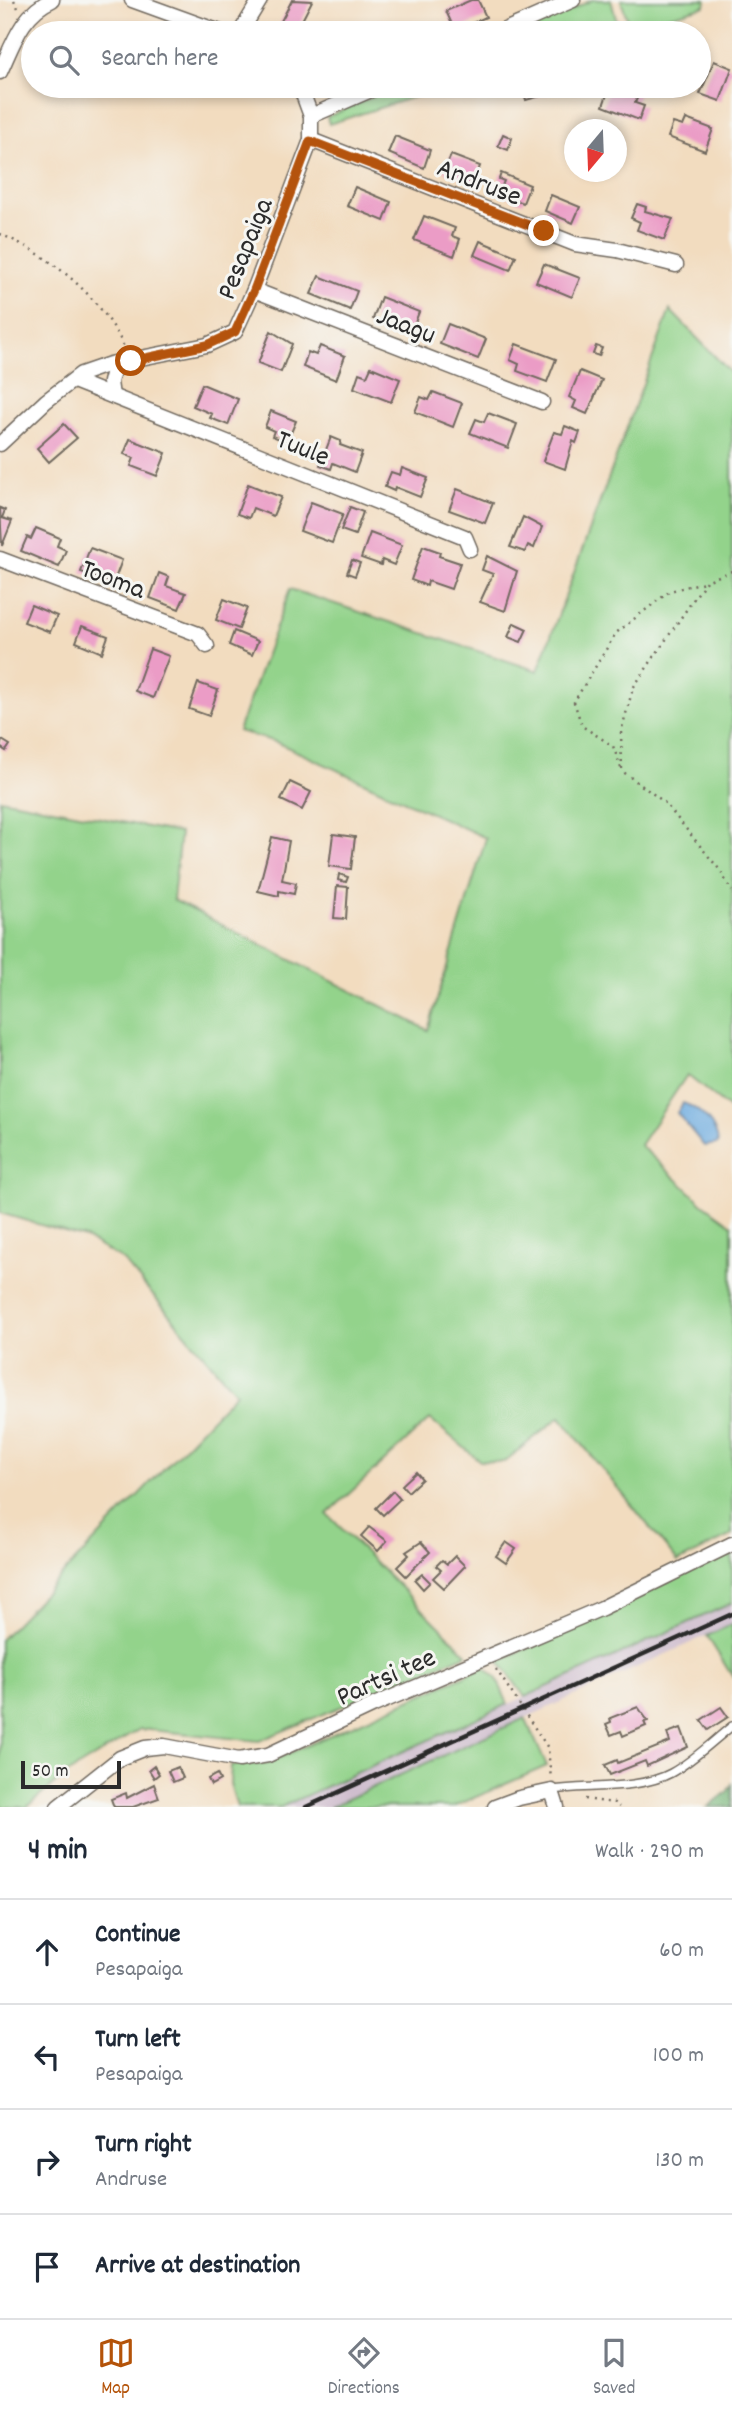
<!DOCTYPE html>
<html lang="en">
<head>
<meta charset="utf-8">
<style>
  :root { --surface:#fff; --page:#f6f6f7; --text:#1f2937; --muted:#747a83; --line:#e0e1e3; --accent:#b45309 }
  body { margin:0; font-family:Dekko,sans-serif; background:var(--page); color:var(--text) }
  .compass { position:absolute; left:564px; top:119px; width:63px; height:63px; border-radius:50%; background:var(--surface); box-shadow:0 4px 10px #0003; rotate:199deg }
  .scale { position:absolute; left:21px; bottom:18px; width:100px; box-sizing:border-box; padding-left:7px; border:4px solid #2b2b2b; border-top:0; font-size:19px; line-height:24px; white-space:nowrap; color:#2b2b2b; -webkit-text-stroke:5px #f6f6f2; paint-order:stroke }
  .stop { position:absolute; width:21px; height:21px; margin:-16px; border:5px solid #b45309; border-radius:50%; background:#fff }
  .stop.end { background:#b45309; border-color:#fff; box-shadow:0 2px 7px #0008 }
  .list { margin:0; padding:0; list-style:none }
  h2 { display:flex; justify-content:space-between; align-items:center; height:91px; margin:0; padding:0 28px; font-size:30px }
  h2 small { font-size:23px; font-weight:400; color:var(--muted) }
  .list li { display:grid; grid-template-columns:46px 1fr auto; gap:21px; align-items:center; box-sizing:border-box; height:105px; padding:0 28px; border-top:2px solid var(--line) }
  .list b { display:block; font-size:26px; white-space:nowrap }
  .list p { margin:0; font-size:23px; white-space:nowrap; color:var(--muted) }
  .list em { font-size:23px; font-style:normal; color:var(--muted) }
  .icon { flex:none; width:38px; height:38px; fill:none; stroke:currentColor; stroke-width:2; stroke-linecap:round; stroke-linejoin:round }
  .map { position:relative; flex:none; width:732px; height:1807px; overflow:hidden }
  .search { position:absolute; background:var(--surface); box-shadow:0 4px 10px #0003; left:21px; right:21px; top:21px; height:77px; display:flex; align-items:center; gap:18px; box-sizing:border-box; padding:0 24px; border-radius:38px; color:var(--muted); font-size:26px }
  .sheet { height:511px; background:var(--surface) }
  nav { display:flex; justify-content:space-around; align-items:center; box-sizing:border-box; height:98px; border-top:2px solid var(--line); background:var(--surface); font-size:19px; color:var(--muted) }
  nav a { display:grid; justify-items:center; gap:4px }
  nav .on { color:var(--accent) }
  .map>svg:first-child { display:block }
  .industrial { fill:#cfbdce }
  .green { fill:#93d38b; stroke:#5f7f5b; stroke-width:2 }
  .forest { fill:#76b577; stroke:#507051; stroke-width:2 }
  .water { fill:#6caadf; stroke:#4c6a85; stroke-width:2 }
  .building { fill:#eb9cc6 }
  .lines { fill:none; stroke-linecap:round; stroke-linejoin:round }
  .service-casing { stroke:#71695f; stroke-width:10 }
  .minor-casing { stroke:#71695f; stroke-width:17 }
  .path { stroke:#71695f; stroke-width:2.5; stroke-dasharray:2 5; stroke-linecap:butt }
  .service { stroke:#fff; stroke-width:7 }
  .minor { stroke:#fff; stroke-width:14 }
  .rail { stroke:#2b2b2b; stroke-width:4.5 }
  .route { stroke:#b45309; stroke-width:9 }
  .labels { text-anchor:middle; stroke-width:6; stroke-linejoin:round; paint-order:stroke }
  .street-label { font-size:28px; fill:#2b2b2b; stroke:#f6f6f2 }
</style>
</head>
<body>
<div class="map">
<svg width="732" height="1807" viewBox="0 0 732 1807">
  <rect width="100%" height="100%" fill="#f6f6f2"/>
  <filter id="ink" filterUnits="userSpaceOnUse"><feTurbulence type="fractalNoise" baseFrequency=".0143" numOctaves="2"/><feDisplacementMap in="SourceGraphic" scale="14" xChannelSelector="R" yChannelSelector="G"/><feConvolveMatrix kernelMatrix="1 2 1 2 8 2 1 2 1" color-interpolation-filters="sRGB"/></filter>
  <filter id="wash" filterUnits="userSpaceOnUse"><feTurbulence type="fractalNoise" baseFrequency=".00686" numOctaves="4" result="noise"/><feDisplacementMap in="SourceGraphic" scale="28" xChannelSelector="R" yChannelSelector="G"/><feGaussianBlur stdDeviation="1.57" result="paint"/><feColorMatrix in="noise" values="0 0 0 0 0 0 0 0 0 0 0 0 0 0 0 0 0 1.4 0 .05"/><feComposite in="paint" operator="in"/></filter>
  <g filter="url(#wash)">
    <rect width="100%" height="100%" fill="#f2dcbf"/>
    <polygon class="industrial" points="732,1603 732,1624 330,1807 281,1807"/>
    <g class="green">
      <polygon points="592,0 611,0 619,30 608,33 521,33"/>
      <polygon points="621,0 706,0 705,6 630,28"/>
      <polygon points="398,86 448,86 329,124 327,117"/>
      <polygon points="670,310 732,374 732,1111 687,1075 640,1145 703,1204 732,1225 732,1535 678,1562 560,1417 504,1462 480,1461 430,1419 327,1514 467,1654 259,1741 140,1729 65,1775 27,1807 0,1807 0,1640 236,1393 123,1260 85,1238 0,1213 0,799 180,833 173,900 428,1030 486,838 276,742 238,731 290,589 538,671"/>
      <polygon points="732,1551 732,1603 525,1697 499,1661"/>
      <polygon points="732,1624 732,1676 707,1636"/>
      <polygon points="484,1667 496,1677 508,1704 281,1807 237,1807 230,1784 231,1765 265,1764"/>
      <polygon points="525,1718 547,1766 453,1807 330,1807"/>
    </g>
    <polygon class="forest" points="732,1784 732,1807 708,1807 727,1792"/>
    <path class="water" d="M683,1103C699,1108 718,1126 718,1144L704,1146L677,1113Z"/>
    <g id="blocks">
      <g class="building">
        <polygon points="292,0 312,1 296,32 280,23"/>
        <polygon points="471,0 478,0 486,17 455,31 446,11"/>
        <polygon points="714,61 732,68 720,101 700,94"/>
        <polygon points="522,86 561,86 562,90 526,100"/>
        <polygon points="610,86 639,94 635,103 644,106 639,120 603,106"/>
        <polygon points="686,119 713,129 705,151 668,137 673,123 683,126"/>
        <polygon points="503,134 512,138 508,150 498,146"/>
        <polygon points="395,136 430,150 424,168 388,153"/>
        <polygon points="451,155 480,166 474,183 444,171"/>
        <polygon points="501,173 530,185 523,203 499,193 504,181 499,179"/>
        <polygon points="355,187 391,202 384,221 347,206"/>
        <polygon points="551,195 580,207 573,223 545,211"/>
        <polygon points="637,204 646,207 645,211 673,219 664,240 637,230 640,222 631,218"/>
        <polygon points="424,216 455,228 452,236 460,239 454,256 414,240"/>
        <polygon points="480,241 516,256 510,270 474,255"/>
        <polygon points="544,264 580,278 572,297 536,282"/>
        <polygon points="319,276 357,291 350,310 311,294"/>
        <polygon points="381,297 419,312 411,333 373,319"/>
        <polygon points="448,324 486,339 478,359 440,344"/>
        <polygon points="271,331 292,344 281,372 258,363"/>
        <polygon points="516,344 556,359 547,382 517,371 519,364 510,360"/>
        <polygon points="320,346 345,356 336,380 303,367 308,352 316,355"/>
        <polygon points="596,346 602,348 599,356 593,354"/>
        <polygon points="371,367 400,379 391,402 354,388 359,373 367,376"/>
        <polygon points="580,371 602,380 587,414 573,408 576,401 569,397"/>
        <polygon points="202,384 238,399 228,425 210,418 212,414 193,406"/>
        <polygon points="433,392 462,403 453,427 415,412 421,397 429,400"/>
        <polygon points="271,411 296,421 287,442 272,436 274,431 265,427"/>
        <polygon points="488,413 517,424 508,448 470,433 476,419 484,422"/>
        <polygon points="64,424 77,438 49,462 37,448"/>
        <polygon points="565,426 580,432 576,443 573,441 565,469 543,461 554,432 562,434"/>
        <polygon points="331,437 341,441 340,445 362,453 355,472 333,463 331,469 320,465"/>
        <polygon points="130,439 166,453 157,476 131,466 134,458 124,454"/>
        <polygon points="402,468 428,478 420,497 395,487 394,491 385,487 391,472 400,475"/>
        <polygon points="248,484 281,497 273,516 253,508 249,518 237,514"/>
        <polygon points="457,489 493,503 485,523 449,510"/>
        <polygon points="311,502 343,514 332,543 300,531"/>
        <polygon points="350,507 363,512 355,535 341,530"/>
        <polygon points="0,508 5,510 2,518 12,521 2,546"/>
        <polygon points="523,517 542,527 534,548 528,545 525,552 510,547"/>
        <polygon points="36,528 60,538 57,546 66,550 59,567 21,551 27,537 31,539"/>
        <polygon points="370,533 402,545 394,565 382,560 381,565 361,558"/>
        <polygon points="423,546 440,552 439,556 460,563 451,589 428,581 427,586 411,580"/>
        <polygon points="90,548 122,560 113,584 81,572"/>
        <polygon points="487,556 517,571 505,611 480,602 493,574 482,570"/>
        <polygon points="352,560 360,563 355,576 347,573"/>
        <polygon points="159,573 169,577 166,586 186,593 179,609 150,598"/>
        <polygon points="224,599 247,608 239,629 216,620"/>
        <polygon points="31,605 57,616 50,632 24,622"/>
        <polygon points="514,623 527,629 521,642 508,637"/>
        <polygon points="82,626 108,636 102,653 76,642"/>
        <polygon points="234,631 258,641 252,655 229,645"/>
        <polygon points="150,649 169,656 153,698 135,691"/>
        <polygon points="198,683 218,690 209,716 189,709"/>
        <polygon points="2,740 10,745 6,751 0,747"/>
        <polygon points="290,782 311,792 302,810 281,800"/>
        <polygon points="333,834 355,837 351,869 329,866"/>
        <polygon points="272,837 289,841 282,880 296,883 294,894 279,891 279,896 258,891"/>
        <polygon points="339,874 348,877 346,882 338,880"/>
        <polygon points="337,886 348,887 346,919 334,918"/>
        <polygon points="416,1472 422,1479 408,1492 402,1485"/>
        <polygon points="393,1491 400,1499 383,1515 376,1508"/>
        <polygon points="369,1527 387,1541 378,1551 361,1536"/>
        <polygon points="421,1542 430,1552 406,1576 397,1567 409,1555 406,1552"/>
        <polygon points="506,1542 516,1549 506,1563 496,1556"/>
        <polygon points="455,1556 465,1566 444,1588 433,1578 441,1570 436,1566 442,1560 447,1564"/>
        <polygon points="422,1574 430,1582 423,1589 415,1580"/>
        <polygon points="638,1707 648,1721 644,1722 646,1726 623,1736 621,1731 611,1735 606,1724 611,1722 610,1718"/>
        <polygon points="721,1707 728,1717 708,1730 701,1720"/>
        <polygon points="681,1728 688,1747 647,1766 645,1761 610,1775 605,1765 617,1760 618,1763 670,1742 667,1733"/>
        <polygon points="154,1766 159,1774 154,1778 149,1770"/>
        <polygon points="178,1767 183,1778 173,1782 168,1771"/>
        <polygon points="217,1774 220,1780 211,1785 208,1779"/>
        <polygon points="154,1784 159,1798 133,1807 114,1807 111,1799 126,1793 127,1798"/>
      </g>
    </g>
  </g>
  <g filter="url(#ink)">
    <use href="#blocks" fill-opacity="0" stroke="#71695f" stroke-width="2"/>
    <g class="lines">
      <g class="service-casing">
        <path id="service" d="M553,1790C588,1785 640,1790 671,1773C693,1761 713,1741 732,1726"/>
      </g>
      <g class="minor-casing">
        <g id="minor">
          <polyline points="132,0 223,33"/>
          <polyline points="240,33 260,0"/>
          <polyline points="498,33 573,0"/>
          <path d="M0,72C13,44 22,13 52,0"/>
          <polyline points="311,116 380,86"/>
          <polyline points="311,140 575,244 617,250 676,265"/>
          <polyline points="254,290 542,402"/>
          <polyline points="74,381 465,537 470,549"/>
          <polyline points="112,396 110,382 115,363"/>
          <polyline points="0,444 46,401 81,374 110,364 207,345 235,332 254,290 311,140 311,116 300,86"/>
          <polyline points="0,559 198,634 207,646"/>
          <polyline points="58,1807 120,1758 145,1748 164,1746 239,1760 268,1755 374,1705 602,1608 732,1544"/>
          <polyline points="495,1807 519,1798 552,1791 557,1807"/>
        </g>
      </g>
      <g class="path">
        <polyline points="14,0 18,8"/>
        <path d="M0,234C50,255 102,297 124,347"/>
        <polyline points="732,571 706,581 633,688 621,732 622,771 664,802 719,869 732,891"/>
        <polyline points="621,768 613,746 582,726 574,702 616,633 670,591 704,582"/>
        <polyline points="496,1669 548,1748 551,1779"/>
        <polyline points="585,1799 614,1803 619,1807"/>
      </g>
      <use href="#service" class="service"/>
      <use href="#minor" class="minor"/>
      <polyline class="rail" points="306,1807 732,1614"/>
    </g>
  </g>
  <g class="lines" filter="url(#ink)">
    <polyline class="route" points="131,361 207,345 235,332 254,290 310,141 544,231"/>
  </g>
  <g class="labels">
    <g class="street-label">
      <text transform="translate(480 180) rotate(21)" y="10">Andruse</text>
      <text transform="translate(243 248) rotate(-68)" y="10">Pesapaiga</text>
      <text transform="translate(407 323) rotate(21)" y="10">Jaagu</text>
      <text transform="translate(304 446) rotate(22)" y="10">Tuule</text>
      <text transform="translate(114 577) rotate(21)" y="10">Tooma</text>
      <text transform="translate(385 1675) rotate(-24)" y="10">Partsi tee</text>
    </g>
  </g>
</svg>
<svg class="compass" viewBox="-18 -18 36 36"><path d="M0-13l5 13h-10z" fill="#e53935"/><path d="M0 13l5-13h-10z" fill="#747a83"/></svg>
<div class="scale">50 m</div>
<div class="stop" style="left:131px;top:361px"></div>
<div class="stop end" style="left:544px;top:231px"></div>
<div class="search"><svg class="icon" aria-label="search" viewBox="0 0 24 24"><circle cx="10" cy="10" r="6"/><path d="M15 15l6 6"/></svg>Search here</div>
</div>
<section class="sheet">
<h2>4 min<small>Walk · 290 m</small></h2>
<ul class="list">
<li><svg class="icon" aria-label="ahead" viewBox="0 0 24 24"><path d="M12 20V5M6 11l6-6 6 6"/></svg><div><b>Continue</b><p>Pesapaiga</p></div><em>60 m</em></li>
<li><svg class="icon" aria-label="left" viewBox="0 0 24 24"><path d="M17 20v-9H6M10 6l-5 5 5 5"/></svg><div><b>Turn left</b><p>Pesapaiga</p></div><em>100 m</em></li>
<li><svg class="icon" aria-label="right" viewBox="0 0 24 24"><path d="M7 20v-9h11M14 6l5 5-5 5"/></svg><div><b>Turn right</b><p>Andruse</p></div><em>130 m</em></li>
<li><svg class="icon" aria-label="arrive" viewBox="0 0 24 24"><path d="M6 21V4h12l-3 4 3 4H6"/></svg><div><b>Arrive at destination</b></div></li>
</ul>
</section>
<nav>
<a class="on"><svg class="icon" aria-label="map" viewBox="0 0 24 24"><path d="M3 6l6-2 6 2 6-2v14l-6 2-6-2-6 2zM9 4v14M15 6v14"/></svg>Map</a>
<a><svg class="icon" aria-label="directions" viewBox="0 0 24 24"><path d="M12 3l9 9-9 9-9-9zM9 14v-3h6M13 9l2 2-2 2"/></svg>Directions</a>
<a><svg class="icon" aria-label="saved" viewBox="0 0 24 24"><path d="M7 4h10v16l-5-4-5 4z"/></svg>Saved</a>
</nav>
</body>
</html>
